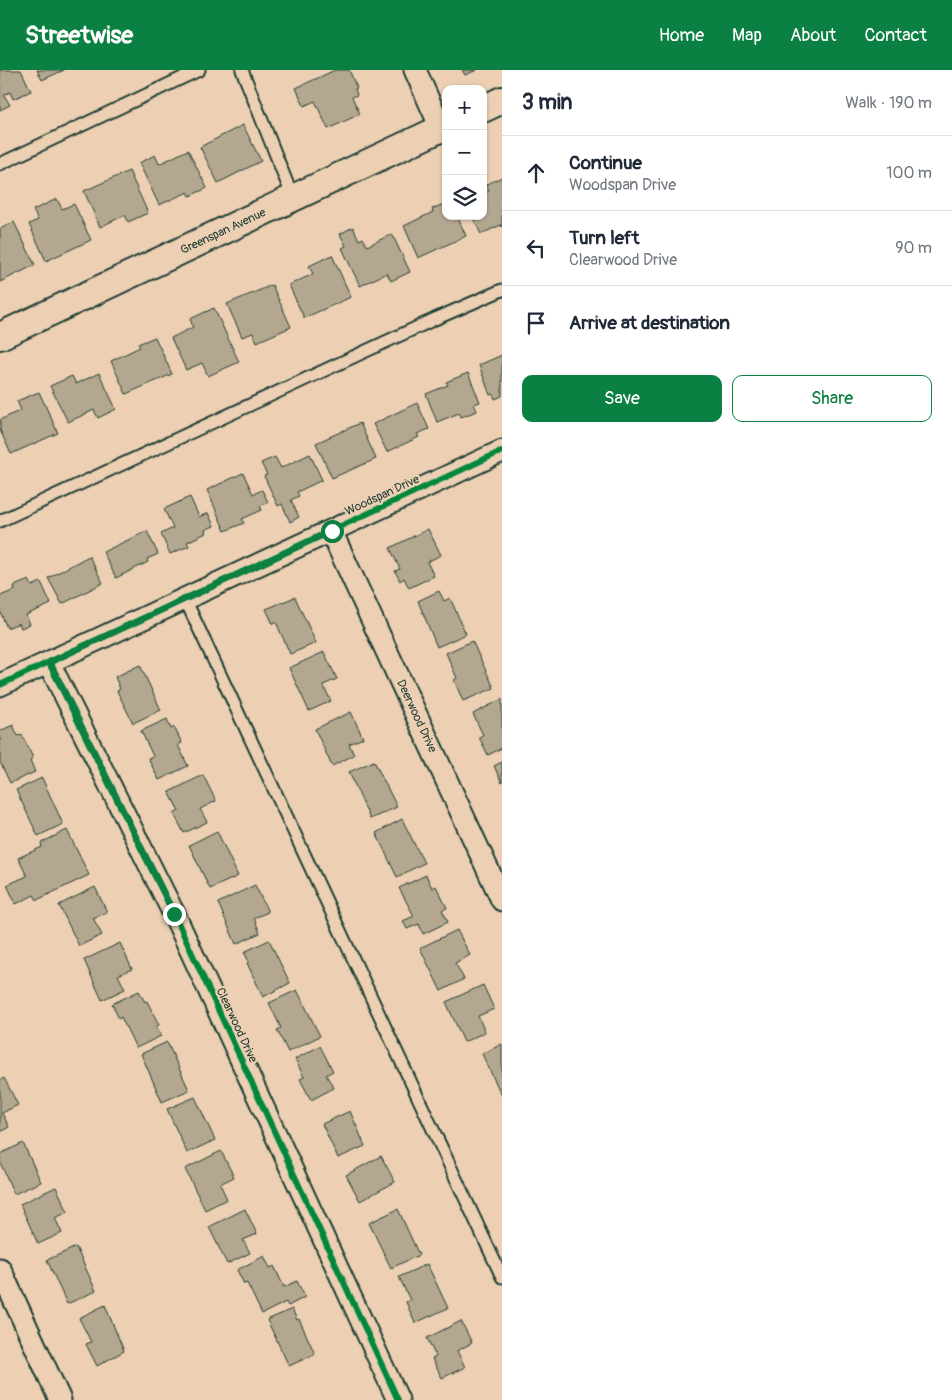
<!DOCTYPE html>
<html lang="en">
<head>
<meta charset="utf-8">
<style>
  :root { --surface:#fff; --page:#f2f2f3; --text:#1f2937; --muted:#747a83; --line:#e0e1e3; --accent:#0b8043 }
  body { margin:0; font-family:Pangolin,sans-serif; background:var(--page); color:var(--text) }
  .controls { position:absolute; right:15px; top:15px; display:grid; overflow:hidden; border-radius:10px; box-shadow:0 1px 4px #0004 }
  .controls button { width:45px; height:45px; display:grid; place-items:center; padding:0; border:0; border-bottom:1px solid var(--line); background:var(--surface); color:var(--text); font:25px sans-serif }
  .stop { position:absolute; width:15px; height:15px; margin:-11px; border:4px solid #0b8043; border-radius:50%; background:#fff }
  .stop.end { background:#0b8043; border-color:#fff; box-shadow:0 1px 5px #0008 }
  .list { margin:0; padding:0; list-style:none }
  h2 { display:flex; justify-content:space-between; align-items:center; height:65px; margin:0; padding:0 20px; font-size:21px }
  h2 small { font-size:16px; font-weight:400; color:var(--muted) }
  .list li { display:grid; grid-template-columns:32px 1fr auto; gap:15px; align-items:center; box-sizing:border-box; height:75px; padding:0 20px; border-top:1px solid var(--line) }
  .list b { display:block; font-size:19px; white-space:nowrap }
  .list p { margin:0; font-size:16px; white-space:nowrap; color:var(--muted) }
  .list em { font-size:16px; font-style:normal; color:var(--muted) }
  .actions { display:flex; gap:10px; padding:15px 20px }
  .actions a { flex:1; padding:11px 0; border:1px solid var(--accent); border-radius:10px; text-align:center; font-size:18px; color:var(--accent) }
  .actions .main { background:var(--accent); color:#fff }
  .icon { flex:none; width:28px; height:28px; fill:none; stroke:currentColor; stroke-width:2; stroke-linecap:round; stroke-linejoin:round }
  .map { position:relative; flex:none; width:502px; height:1330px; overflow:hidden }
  header { display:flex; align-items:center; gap:30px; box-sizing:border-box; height:70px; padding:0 25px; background:var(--accent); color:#fff }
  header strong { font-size:24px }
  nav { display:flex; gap:28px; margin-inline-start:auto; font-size:18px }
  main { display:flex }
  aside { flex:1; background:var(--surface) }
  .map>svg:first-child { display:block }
  .building { fill:#b4a790; stroke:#1f3d34 }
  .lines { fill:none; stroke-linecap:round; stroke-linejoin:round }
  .service-casing { stroke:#1f3d34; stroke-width:15 }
  .minor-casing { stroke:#1f3d34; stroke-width:25 }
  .tertiary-casing { stroke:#1f3d34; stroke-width:30 }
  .service { stroke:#edd0b3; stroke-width:11 }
  .minor { stroke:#edd0b3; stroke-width:21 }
  .tertiary { stroke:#edd0b3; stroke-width:26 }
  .cycleway-casing { stroke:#edd0b3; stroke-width:9 }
  .cycleway { stroke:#00873e; stroke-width:6 }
  .route { stroke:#0b8043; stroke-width:6 }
  .labels { text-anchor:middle; stroke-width:4.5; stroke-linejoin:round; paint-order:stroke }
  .street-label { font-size:12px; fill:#1f3d34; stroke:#edd0b3 }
</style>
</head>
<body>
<header>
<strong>Streetwise</strong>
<nav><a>Home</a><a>Map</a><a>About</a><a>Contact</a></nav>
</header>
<main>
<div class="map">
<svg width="502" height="1330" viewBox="0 0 502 1330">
  <rect width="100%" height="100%" fill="#edd0b3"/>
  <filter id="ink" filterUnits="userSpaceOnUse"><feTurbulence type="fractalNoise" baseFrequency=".02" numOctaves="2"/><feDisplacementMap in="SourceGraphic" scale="10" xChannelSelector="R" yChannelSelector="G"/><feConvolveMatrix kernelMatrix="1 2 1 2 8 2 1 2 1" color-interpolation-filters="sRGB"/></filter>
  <g filter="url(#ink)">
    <g class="building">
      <polygon points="0,0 21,0 31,21 13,29 10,22 4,25 10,35 0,40"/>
      <polygon points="37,0 64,0 42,10"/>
      <polygon points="335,0 349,0 357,18 355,19 357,25 352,27 360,44 328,59 315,31 304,36 296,18"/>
      <polygon points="462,0 477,0 465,5"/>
      <polygon points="243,55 261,91 218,113 200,77"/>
      <polygon points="188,80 207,118 190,126 188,122 159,135 139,93 155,85 159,94"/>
      <polygon points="129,101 148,143 128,152 125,145 100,157 84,121"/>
      <polygon points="502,107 502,157 501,155 481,164 472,146 483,146 483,124 489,121 485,115"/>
      <polygon points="57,129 62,139 74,134 91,170 46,191 29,154 38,150 33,140"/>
      <polygon points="446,133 446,146 457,146 466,166 418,188 404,156 433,142 432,139"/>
      <polygon points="14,152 35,195 0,212 0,159"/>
      <polygon points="353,157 359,170 363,168 367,176 392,164 410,202 391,211 387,203 360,216 342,178 346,176 340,164"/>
      <polygon points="332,185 351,227 304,248 289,215 313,204 309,196"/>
      <polygon points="272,215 291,257 257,272 253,263 242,267 227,234"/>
      <polygon points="214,238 239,292 208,306 202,293 186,300 171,268 193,257 190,249"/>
      <polygon points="155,267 172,304 126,324 111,291 140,277 138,274"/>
      <polygon points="502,285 502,326 495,329 493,324 490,325 479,295"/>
      <polygon points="99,303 116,339 98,348 94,340 68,352 50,316 72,306 76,314"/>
      <polygon points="468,303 480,332 474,334 477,341 461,347 459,343 437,352 426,324 448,315 446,312"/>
      <polygon points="39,322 58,363 11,384 0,360 0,350 21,340 17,331"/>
      <polygon points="417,333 429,359 417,364 419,367 387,382 373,354"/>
      <polygon points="360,353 376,389 332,408 316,373"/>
      <polygon points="310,384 322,410 297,422 299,426 291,430 299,447 290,452 282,434 278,436 264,406 267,405 261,393 275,387 281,398"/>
      <polygon points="243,403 253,424 262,420 268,432 260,436 262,440 242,449 244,453 225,461 207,420"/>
      <polygon points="190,427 199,447 208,443 214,456 205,460 206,463 187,472 189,476 170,484 161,464 173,458 164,439"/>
      <polygon points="428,459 441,485 427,492 434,506 409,518 404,508 400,511 395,501 400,499 390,478"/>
      <polygon points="147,461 158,484 147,489 148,492 116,508 103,482"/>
      <polygon points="89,486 103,513 62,534 48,508"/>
      <polygon points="29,510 32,516 41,512 51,534 26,545 30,554 21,558 19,553 7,558 0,541 0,526 15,520 14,516"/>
      <polygon points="439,521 444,531 450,528 466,564 437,577 418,531"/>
      <polygon points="295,527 316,573 290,584 276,552 273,554 266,539"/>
      <polygon points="472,571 494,618 463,631 454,610 457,608 446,583"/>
      <polygon points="324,582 337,609 323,615 331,631 309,641 289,598"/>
      <polygon points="140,595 161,640 133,653 117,621 120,619 115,607"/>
      <polygon points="502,629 502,678 488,685 479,667 483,665 473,644"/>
      <polygon points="351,642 363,668 349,674 354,685 332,696 315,659"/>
      <polygon points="167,649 171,659 174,657 182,673 178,675 188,696 159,710 148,688 153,686 141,661"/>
      <polygon points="13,655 18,666 22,665 33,688 30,690 35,702 10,713 0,692 0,661"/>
      <polygon points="374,691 397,737 370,749 349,702"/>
      <polygon points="502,692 502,713 494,696"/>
      <polygon points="203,705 216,731 200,739 207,752 184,763 174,744 179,741 169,722"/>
      <polygon points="42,708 63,754 38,766 16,720"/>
      <polygon points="402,749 424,793 397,807 376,763"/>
      <polygon points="67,760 89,805 37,830 34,825 16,834 7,815 27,806 18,788 42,777 41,773"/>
      <polygon points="217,761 238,806 210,819 189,775"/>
      <polygon points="426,805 432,818 436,816 447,838 442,840 448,852 423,864 419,854 407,859 403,851 414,846 399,818"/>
      <polygon points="255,815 268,842 254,848 260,863 236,874 218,833"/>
      <polygon points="95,817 107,842 93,848 102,865 79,876 59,835"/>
      <polygon points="457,860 470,885 455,893 464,909 441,921 420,878"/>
      <polygon points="269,870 290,913 263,927 247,893 249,892 244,882"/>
      <polygon points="120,873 132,899 118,905 125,919 102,930 84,890"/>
      <polygon points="483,915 494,939 478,946 485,962 464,972 446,932"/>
      <polygon points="297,920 320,966 288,982 277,960 281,958 269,933"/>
      <polygon points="139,921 145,932 147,931 159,955 156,957 161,966 136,978 121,947 119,949 112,934"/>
      <polygon points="167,972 189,1020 162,1032 141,984"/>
      <polygon points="502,974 502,1026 482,984"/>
      <polygon points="320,976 333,1001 326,1005 334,1018 311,1030 300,1009 304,1007 295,989"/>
      <polygon points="4,1008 18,1035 2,1043 9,1057 0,1062 0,1010"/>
      <polygon points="195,1027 215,1070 187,1083 167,1039"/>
      <polygon points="350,1041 365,1076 338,1088 322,1054"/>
      <polygon points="23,1073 41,1112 14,1124 0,1092 0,1084"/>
      <polygon points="221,1081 234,1107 220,1114 227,1129 205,1140 185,1099"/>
      <polygon points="381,1086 395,1112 360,1131 346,1105"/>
      <polygon points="56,1117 68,1142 55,1148 62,1163 38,1174 20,1134"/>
      <polygon points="245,1139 257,1164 243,1170 250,1183 227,1194 209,1157"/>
      <polygon points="398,1139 419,1185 391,1198 369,1153"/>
      <polygon points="76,1177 96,1221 67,1234 47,1190"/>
      <polygon points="264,1186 270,1198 274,1196 284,1217 297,1211 305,1227 288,1236 286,1232 262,1244 247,1213 244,1214 237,1200"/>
      <polygon points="427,1194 448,1238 415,1253 406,1232 410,1230 399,1207"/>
      <polygon points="105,1235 124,1281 97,1296 86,1274 91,1272 79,1248"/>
      <polygon points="292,1239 297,1250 299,1249 315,1284 289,1296 267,1250"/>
      <polygon points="461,1251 472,1273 457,1281 465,1297 442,1308 432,1289 436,1287 427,1268"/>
    </g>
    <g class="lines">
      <g class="service-casing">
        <g id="service">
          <polyline points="242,0 293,128"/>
          <polyline points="0,94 199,0"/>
          <polyline points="0,451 435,249 502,220"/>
          <polyline points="185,529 502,1207"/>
        </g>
      </g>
      <g class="minor-casing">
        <g id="minor">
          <polyline points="415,0 441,58"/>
          <polyline points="331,461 502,830"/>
          <polyline points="49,593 174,844 398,1330"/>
          <polyline points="0,615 502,381"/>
          <polyline points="0,1199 60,1330"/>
        </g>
      </g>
      <g class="tertiary-casing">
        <g id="tertiary">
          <polyline points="483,39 502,30"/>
          <polyline points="0,266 446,56"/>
        </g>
      </g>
      <use href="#service" class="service"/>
      <use href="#minor" class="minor"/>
      <use href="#tertiary" class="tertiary"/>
      <g class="cycleway-casing">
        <g id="cycleway">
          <polyline points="49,593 174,844 398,1330"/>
          <polyline points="0,615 502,381"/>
        </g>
      </g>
      <use href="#cycleway" class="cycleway"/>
    </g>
  </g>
  <g class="lines" filter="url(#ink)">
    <polyline class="route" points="174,844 50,592 332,461"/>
  </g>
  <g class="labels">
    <g class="street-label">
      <text transform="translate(223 161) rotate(-25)" y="4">Greenspan Avenue</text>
      <text transform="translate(382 425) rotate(-25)" y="4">Woodspan Drive</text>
      <text transform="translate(417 646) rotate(65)" y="4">Deerwood Drive</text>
      <text transform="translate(237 955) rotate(65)" y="4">Clearwood Drive</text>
    </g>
  </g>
</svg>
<div class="controls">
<button>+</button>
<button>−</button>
<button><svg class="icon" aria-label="layers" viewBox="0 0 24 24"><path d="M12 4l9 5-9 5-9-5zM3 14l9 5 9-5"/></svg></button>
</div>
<div class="stop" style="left:332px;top:461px"></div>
<div class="stop end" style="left:174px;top:844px"></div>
</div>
<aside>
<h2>3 min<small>Walk · 190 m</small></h2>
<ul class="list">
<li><svg class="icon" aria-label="ahead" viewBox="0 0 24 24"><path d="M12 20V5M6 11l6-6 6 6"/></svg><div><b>Continue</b><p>Woodspan Drive</p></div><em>100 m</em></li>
<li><svg class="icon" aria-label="left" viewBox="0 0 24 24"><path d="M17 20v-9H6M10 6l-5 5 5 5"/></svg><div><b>Turn left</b><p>Clearwood Drive</p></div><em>90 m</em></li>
<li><svg class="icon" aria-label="arrive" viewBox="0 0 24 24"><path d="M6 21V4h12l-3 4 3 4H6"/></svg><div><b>Arrive at destination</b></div></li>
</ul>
<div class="actions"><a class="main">Save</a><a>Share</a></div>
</aside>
</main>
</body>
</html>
